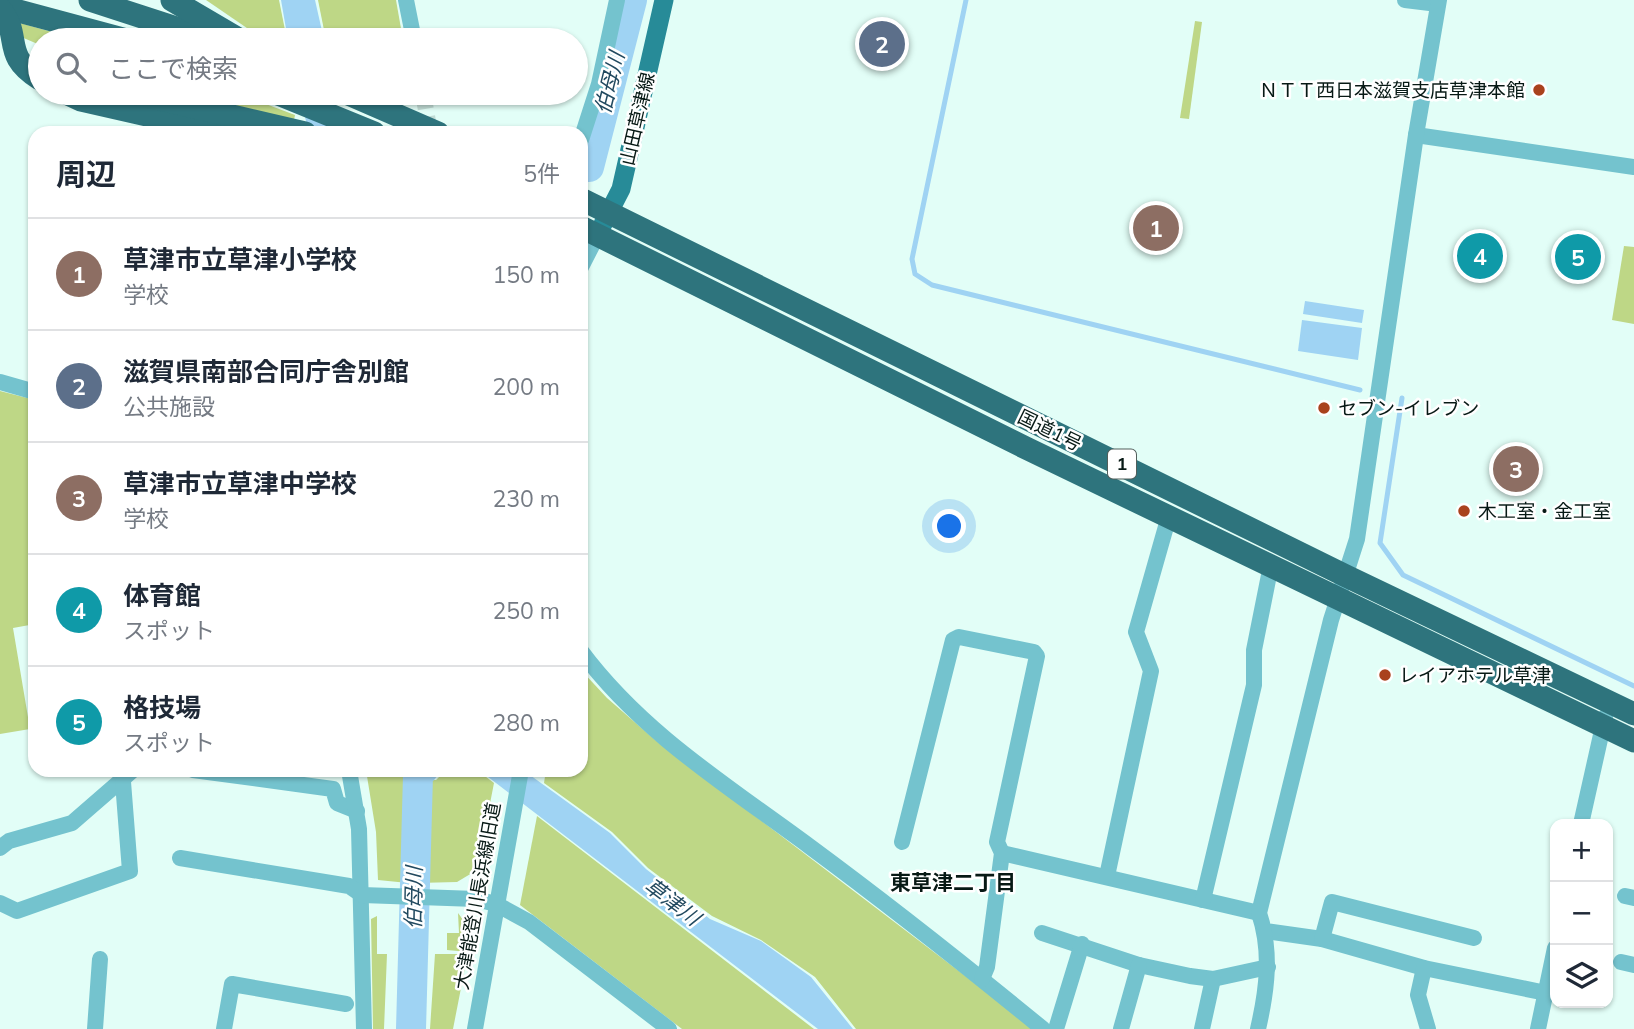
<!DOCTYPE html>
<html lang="ja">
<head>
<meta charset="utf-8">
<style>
  :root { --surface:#fff; --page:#f2f2f3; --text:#1f2937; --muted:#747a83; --line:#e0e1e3; --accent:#a9421d }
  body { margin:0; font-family:Mulish,"Noto Sans JP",sans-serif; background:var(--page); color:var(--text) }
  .controls { position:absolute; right:21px; bottom:21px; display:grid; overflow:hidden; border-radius:14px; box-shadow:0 2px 5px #0004 }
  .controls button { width:63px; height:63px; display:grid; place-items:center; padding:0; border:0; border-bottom:2px solid var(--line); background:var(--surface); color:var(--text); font:35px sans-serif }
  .you { position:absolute; left:950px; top:527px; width:24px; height:24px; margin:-18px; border:5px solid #fff; border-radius:50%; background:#1a73e8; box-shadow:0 0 0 10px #1a73e833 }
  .badge { display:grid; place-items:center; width:46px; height:46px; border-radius:50%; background:var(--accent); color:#fff; font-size:23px; font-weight:700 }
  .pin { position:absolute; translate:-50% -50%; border:4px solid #fff; box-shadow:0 2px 7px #0006 }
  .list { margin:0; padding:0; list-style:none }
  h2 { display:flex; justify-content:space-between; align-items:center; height:91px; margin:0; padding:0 28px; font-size:30px }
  h2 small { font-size:23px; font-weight:400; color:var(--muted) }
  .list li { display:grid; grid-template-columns:46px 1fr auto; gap:21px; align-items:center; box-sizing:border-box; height:112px; padding:0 28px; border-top:2px solid var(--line) }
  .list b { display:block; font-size:26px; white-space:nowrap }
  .list p { margin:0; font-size:23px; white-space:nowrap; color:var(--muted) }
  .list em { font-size:23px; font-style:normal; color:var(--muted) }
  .icon { flex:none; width:38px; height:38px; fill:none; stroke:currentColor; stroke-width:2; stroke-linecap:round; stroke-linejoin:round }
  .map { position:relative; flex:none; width:1634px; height:1029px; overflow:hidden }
  .search { position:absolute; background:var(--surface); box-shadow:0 2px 5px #0004; left:28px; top:28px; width:560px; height:77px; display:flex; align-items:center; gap:18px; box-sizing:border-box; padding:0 24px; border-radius:38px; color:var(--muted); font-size:26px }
  .panel { position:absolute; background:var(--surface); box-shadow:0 2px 5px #0004; left:28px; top:126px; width:560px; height:651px; border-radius:21px }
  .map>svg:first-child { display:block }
  .green { fill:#bed786 }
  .water { fill:#9fd3f3 }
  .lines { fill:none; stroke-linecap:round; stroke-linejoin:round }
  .stream { stroke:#9fd3f3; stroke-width:5 }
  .river { stroke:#9fd3f3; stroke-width:30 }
  .minor-tunnel { stroke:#c1dcd5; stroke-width:16; stroke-dasharray:16 8; stroke-linecap:butt }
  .minor { stroke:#74c3ce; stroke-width:16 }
  .major { stroke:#278b98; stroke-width:19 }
  .highway { stroke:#2e747d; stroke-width:23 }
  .poi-dot { fill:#a9421d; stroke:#fff; stroke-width:2.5 }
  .labels { text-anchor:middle; stroke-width:5; stroke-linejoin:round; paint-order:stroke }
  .shield { fill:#fff; stroke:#515e5b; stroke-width:2 }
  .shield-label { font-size:18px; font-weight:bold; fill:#071915 }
  .poi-label { font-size:19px; fill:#071915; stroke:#fff; text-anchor:start }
  .street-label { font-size:19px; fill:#071915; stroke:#fff }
  .water-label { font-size:21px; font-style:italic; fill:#224a60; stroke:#fff }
  .neighbourhood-label { font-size:21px; font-weight:bold; fill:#071915; stroke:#fff }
</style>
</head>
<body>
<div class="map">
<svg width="1634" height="1029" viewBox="0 0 1634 1029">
  <rect width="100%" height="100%" fill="#e2fef7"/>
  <g class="green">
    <polygon points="206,0 279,0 287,40 260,37"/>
    <polygon points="318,0 396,0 403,40 326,40"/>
    <polygon points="1195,21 1202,22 1189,119 1180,118"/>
    <polygon points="16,22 81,40 40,40 40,45 12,33"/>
    <polygon points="185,93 237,93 295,115 294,120"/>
    <polygon points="1624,246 1634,247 1634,324 1612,320"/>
    <polygon points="0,391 35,400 35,624 13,628 30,729 0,734"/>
    <polygon points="581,670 607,698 654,739 1035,1029 856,1029 815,977 761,940 712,916 648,868 612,832 544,783 546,770 581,770"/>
    <polygon points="366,770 416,770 411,771 408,883 378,880 376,832"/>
    <polygon points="446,770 477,770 494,783 477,870 457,882 417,883 426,847 422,798 427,780 436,780"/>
    <polygon points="537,816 814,1029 682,1029 520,905"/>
    <polygon points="458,913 472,932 453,1029 430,1029 435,954 458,954 458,951 447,950 447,933 459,933"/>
    <polygon points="377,916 377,954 387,954 384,1029 373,1029 371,919"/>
  </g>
  <g class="water">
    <polygon points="281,0 315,0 324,40 288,40"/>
    <polygon points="299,93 333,93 340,133 309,133"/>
    <polygon points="1305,301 1364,310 1362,323 1303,314"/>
    <polygon points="1302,320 1362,328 1358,360 1298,351"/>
    <polygon points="479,770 523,770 610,833 646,869 710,919 761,941 811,977 853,1029 818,1029"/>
  </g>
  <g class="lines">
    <g class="stream">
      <polyline points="966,0 912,259 915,274 932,285 1360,390"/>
      <polyline points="151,133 152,130"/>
      <polyline points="1402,398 1380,543 1403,575 1634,686"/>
    </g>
    <g class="river">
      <polyline points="589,167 632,0"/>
      <polyline points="411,1029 418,775 423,770"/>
    </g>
    <polyline class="minor-tunnel" points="423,93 430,133"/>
    <g class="minor">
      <polyline points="406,0 414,40"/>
      <polyline points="1405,0 1438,4"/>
      <polyline points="1416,135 1634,167"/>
      <polyline points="581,140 599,84 617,0"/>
      <polyline points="581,267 598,234"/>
      <polyline points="0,382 35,392"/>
      <path d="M581,651C642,733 728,786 809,846C889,905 966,966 1043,1029"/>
      <polyline points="193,770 333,789 337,803 357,811"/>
      <polyline points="349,770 359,829 364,1029"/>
      <polyline points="1581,824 1605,717"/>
      <polyline points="902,842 953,640 959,637 1034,652 1037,656 997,842 1002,853 987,967 982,979"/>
      <polyline points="0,848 9,841 72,823 133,770"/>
      <polyline points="1002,853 1259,913"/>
      <polyline points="180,858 349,886 362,895 476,899 496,904 529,922 669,1029"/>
      <polyline points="1107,876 1151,671 1136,632 1169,516"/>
      <polyline points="1625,896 1634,898"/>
      <polyline points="1203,900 1254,685 1254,650 1271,565"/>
      <polyline points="0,903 17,911 130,871 123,782"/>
      <polyline points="1265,931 1322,939 1424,968 1546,993"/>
      <polyline points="1042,933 1139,965 1190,976 1213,979 1268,967"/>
      <polyline points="1322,939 1332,902 1474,938"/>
      <polyline points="1621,962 1634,965"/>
      <polyline points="1424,968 1418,995 1428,1029"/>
      <polyline points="95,1029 100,959"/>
      <polyline points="224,1029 232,984 346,1004"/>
      <polyline points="475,1029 521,770"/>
      <polyline points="1056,1029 1082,944"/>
      <polyline points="1121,1029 1139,965"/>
      <polyline points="1202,1029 1213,979"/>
      <path d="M1258,1029C1267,990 1272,952 1259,913L1331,620L1357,539L1416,135L1439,0"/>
      <polyline points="1538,1029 1555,948"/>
    </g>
    <polyline class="major" points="603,224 621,189 664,0"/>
    <g class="highway">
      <polyline points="90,0 213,40"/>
      <polyline points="172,0 240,40"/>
      <polyline points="0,6 127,40"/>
      <path d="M0,9C23,37 0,54 40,79"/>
      <polyline points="66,93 81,100 226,133"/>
      <polyline points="134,93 305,133"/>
      <polyline points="276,93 374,133"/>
      <polyline points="346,93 438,133"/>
      <polyline points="581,199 1346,576 1634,714"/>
      <polyline points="581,227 1028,449 1634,741"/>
    </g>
  </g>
  <g class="poi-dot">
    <circle cx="1539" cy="90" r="7"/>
    <circle cx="1324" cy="408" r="7"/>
    <circle cx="1464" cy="511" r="7"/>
    <circle cx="1385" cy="675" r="7"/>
  </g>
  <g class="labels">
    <rect class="shield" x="1108" y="449.5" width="28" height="29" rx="5"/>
    <g class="shield-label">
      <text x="1122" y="470">1</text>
    </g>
    <g class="poi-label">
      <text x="1525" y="97" text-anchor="end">ＮＴＴ西日本滋賀支店草津本館</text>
      <text x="1338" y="415">セブン-イレブン</text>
      <text x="1478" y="518">木工室・金工室</text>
      <text x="1399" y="682">レイアホテル草津</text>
    </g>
    <g class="street-label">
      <text transform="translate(637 119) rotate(-77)" y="7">山田草津線</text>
      <text transform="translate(1050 430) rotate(26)" y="7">国道1号</text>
      <text transform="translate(477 896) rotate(-80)" y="7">大津能登川長浜線旧道</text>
    </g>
    <g class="water-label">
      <text transform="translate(610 83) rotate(-76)" y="7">伯母川</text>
      <text transform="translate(414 898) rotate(-89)" y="7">伯母川</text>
      <text transform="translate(672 902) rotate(37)" y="7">草津川</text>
    </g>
    <g class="neighbourhood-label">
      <text x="953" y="890">東草津二丁目</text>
    </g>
  </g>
</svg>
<div class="controls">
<button>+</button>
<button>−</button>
<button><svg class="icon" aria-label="layers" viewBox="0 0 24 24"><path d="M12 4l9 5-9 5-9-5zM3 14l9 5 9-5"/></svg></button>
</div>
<div class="you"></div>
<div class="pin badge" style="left:1156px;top:228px;background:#8d6e63">1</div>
<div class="pin badge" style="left:882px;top:44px;background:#5c6f8a">2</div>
<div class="pin badge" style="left:1516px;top:469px;background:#8d6e63">3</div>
<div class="pin badge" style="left:1480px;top:256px;background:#0f9aa8">4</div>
<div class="pin badge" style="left:1578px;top:257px;background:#0f9aa8">5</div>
<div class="search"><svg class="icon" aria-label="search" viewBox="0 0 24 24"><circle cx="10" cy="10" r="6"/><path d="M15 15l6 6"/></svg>ここで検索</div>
<section class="panel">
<h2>周辺<small>5件</small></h2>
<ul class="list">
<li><span class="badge" style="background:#8d6e63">1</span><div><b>草津市立草津小学校</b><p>学校</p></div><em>150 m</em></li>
<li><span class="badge" style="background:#5c6f8a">2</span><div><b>滋賀県南部合同庁舎別館</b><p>公共施設</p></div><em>200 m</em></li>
<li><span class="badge" style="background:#8d6e63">3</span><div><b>草津市立草津中学校</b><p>学校</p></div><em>230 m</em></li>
<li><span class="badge" style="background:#0f9aa8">4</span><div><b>体育館</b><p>スポット</p></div><em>250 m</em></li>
<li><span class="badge" style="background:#0f9aa8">5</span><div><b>格技場</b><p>スポット</p></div><em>280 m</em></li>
</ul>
</section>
</div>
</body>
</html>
